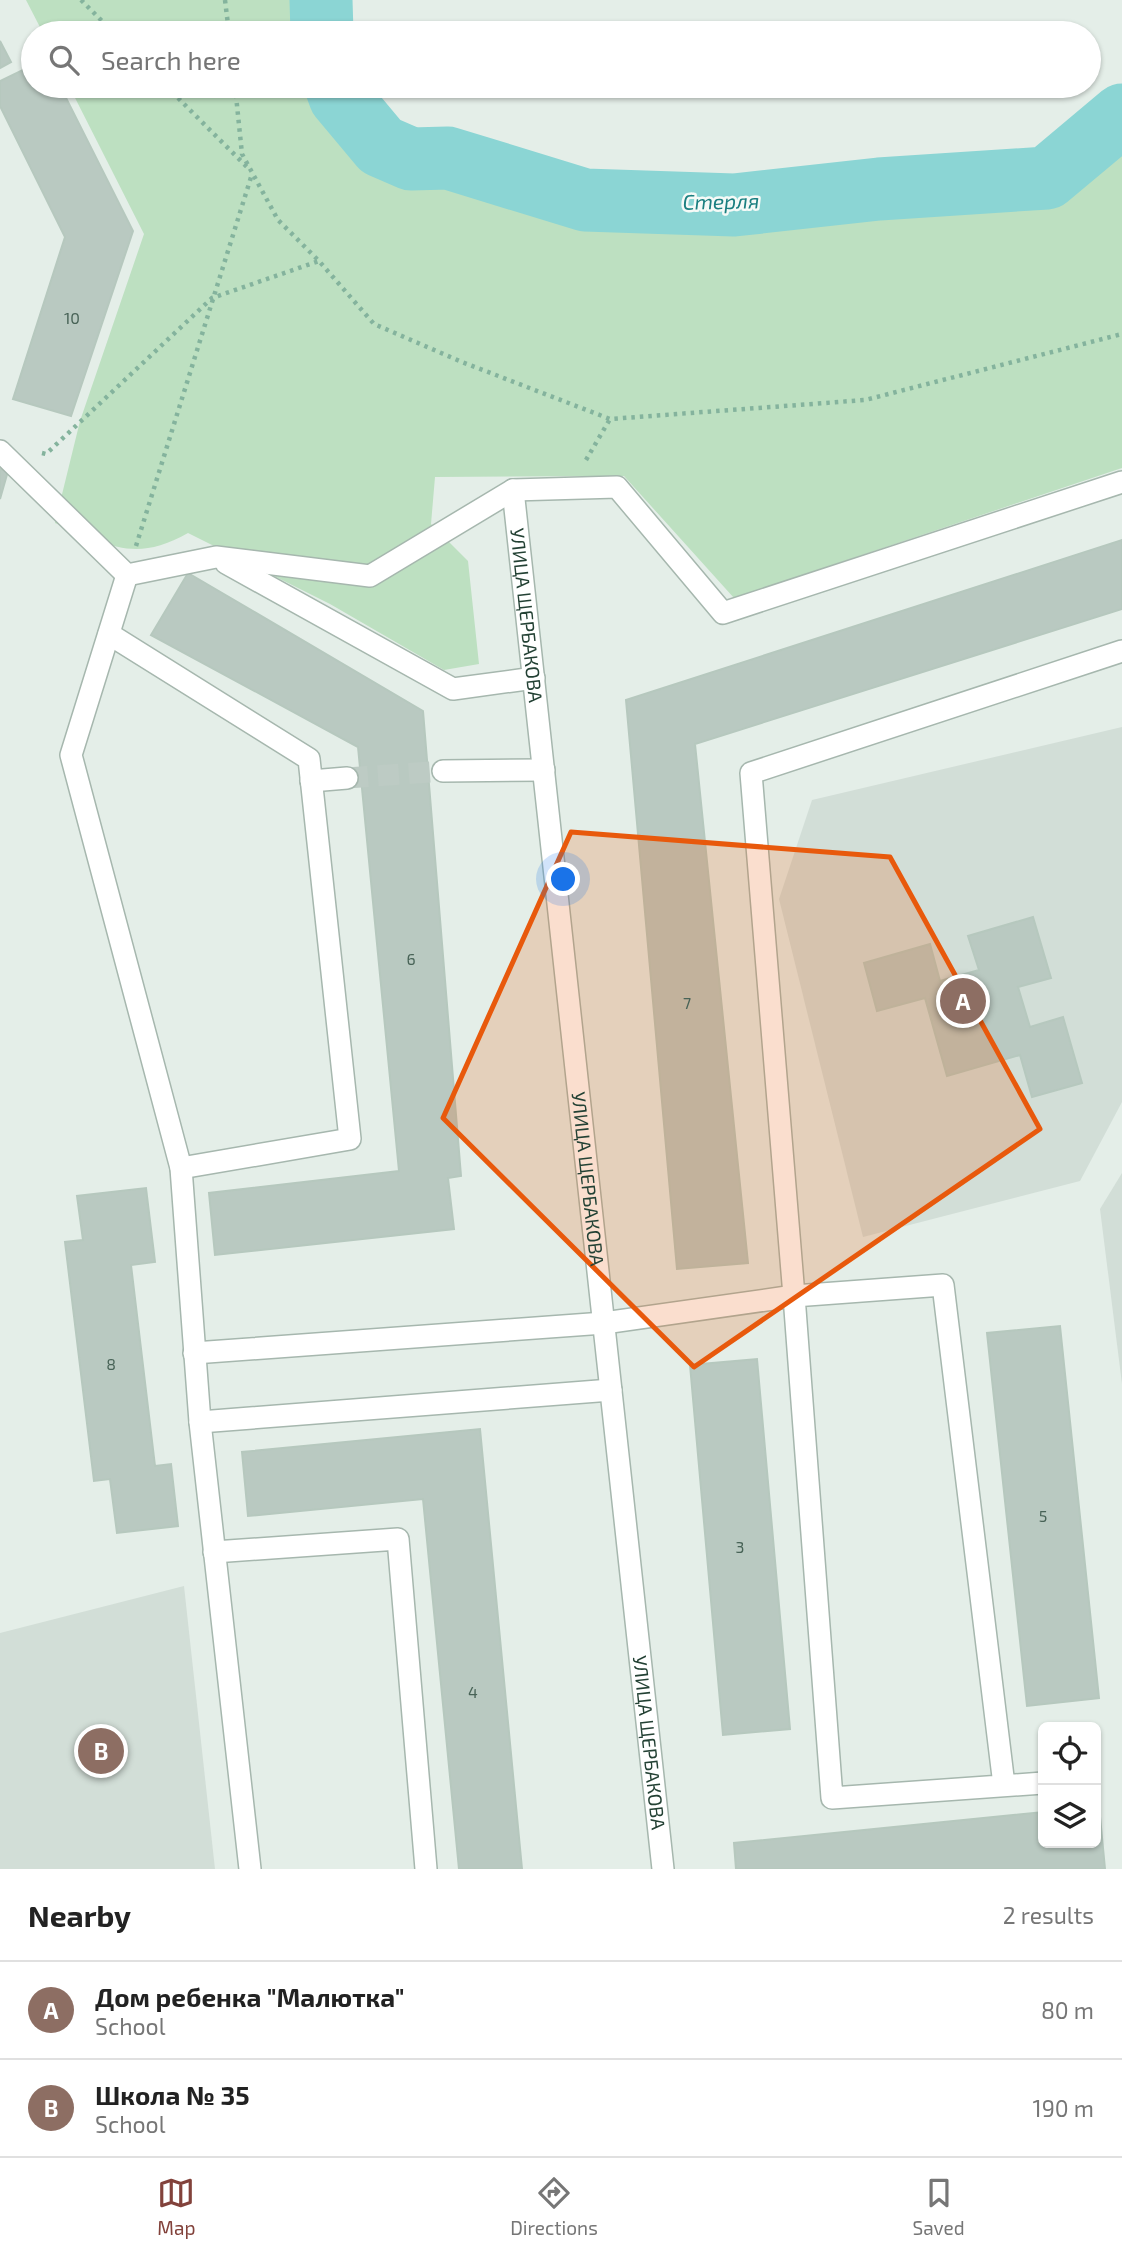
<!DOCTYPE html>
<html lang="en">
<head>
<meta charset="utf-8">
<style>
  :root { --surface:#fff; --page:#f6f6f6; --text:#222; --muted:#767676; --line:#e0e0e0; --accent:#82423b }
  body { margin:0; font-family:"Exo 2",sans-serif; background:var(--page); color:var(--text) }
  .controls { position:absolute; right:21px; bottom:21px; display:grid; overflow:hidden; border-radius:10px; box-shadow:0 2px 5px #0004 }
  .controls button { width:63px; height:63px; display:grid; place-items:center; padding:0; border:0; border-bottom:2px solid var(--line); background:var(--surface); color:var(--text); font:35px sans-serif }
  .you { position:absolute; left:564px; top:880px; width:24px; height:24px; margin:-18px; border:5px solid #fff; border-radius:50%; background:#1a73e8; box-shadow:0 0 0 10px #1a73e833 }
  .badge { display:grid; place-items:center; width:46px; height:46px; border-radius:50%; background:var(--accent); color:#fff; font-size:23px; font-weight:700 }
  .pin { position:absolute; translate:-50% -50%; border:4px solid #fff; box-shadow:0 2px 7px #0006 }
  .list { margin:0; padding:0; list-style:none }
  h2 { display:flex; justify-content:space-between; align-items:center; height:91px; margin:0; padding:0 28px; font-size:30px }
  h2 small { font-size:23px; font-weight:400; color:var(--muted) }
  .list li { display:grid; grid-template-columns:46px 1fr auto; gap:21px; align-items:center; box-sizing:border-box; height:98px; padding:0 28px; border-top:2px solid var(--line) }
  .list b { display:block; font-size:26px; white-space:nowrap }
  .list p { margin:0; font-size:23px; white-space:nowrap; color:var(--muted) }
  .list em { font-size:23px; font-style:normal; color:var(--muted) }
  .icon { flex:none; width:38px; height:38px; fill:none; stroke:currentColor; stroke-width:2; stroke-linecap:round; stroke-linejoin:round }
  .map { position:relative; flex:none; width:1122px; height:1869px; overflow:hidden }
  .search { position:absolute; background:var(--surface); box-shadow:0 2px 5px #0004; left:21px; right:21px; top:21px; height:77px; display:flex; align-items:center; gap:18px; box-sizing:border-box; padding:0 24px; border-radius:38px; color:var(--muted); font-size:26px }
  .sheet { height:287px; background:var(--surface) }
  nav { display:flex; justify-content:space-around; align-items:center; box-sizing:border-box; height:98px; border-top:2px solid var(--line); background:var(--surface); font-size:19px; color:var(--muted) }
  nav a { display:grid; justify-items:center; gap:4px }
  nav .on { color:var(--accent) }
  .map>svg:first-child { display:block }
  .built { fill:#d2ded7 }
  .green { fill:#bde0c1 }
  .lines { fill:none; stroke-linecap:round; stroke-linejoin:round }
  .river { stroke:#8bd5d4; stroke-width:63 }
  .building { fill:#b9c9c1; stroke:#b6c8be; stroke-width:2 }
  .minor-tunnel { stroke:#bdcbc4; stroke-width:21; stroke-dasharray:21 10; stroke-linecap:butt }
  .minor-casing { stroke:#a6b7ae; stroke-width:24 }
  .path { stroke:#84b39d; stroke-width:4.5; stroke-dasharray:3.5 5; stroke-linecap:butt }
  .minor { stroke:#fff; stroke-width:21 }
  .marked { fill:#e8590c; fill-opacity:0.2; stroke:#e8590c; stroke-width:5; stroke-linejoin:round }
  .labels { text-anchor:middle; stroke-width:5; stroke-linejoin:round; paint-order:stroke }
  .number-label { font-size:16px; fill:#486357 }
  .street-label { font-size:19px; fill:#234134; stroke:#f5faf7 }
  .water-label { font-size:21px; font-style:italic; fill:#1a7f80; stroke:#f5faf7 }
</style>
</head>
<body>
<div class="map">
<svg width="1122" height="1869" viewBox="0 0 1122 1869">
  <rect width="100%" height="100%" fill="#e4eee8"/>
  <g class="built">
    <polygon points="1122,727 1122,1102 1080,1181 863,1237 779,899 812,800"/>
    <polygon points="1122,1173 1122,1384 1100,1209"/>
    <polygon points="184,1586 215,1869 0,1869 0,1633"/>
  </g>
  <g class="green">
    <polygon points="26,0 304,0 304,33 43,33"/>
    <path d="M69,86H317L327,116L385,171L456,179L581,220L691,225L1000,195L1053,199L1122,138V468L734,598L624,476L435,477L431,524L468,561L479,664L444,670L330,604L188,533C134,564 107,544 55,523L80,421L144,234Z"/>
  </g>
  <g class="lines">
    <g class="river">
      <polyline points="321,0 322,33"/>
      <polyline points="336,86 340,97 381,146 411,159 448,158 585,200 734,205 879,189 1047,178 1122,115"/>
    </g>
  </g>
  <g class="building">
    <polygon points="0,41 11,62 0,68"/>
    <polygon points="33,65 33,86 60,86 133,231 71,416 13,399 65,237 0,106 0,81"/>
    <polygon points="0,469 8,471 0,499"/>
    <polygon points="1122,540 1122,609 695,744 748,1263 677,1269 626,700"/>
    <polygon points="188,573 423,711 461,1176 448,1178 454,1229 215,1255 209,1193 399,1171 358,747 151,635"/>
    <polygon points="1033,917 1051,978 1018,987 1030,1027 1063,1017 1082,1083 1032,1097 1020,1055 947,1076 925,998 877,1011 864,963 930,944 940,981 979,970 968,936"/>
    <polygon points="146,1188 155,1262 131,1265 155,1466 171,1464 178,1526 117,1533 110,1479 94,1481 65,1242 83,1240 77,1196"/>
    <polygon points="1060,1326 1099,1698 1027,1706 987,1333"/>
    <polygon points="757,1359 790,1729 723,1735 690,1365"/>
    <polygon points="480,1429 522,1869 459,1869 423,1499 248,1516 242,1452"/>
    <polygon points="1096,1806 1099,1806 1105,1869 736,1869 734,1843 1043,1812 1043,1843 1096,1843"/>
  </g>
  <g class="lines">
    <polyline class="minor-tunnel" points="347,778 443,771"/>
    <g class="minor-casing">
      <g id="minor">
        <polyline points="0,451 127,575 216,557 370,576 513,490 617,487 723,613 1122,482"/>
        <path id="s1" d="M513,490L663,1869"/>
        <polyline points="226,563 453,689 534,678"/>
        <polyline points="127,575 71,755 181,1168 200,1422 250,1869"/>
        <polyline points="109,634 309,759 350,1139 181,1168"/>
        <polyline points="443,771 544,770"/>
        <polyline points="311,781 347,778"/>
        <polyline points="194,1353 604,1323 794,1296 751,773 1122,651"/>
        <polyline points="200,1422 611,1390"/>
        <polyline points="214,1552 398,1539 426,1869"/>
        <polyline points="1004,1785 943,1285 794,1296 832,1798 1043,1783"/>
      </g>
    </g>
    <g class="path">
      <polyline points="81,0 114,33"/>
      <polyline points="225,0 229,33"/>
      <polyline points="166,86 247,167"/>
      <polyline points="235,86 242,154 278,220 319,261 374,324 462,362 610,419 865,400 1122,334"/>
      <polyline points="42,453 46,454 212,298 319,261"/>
      <polyline points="586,460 610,419"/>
      <polyline points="136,546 252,174"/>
    </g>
    <use href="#minor" class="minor"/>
  </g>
  <path class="marked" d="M571,832L890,857L1040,1129L694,1367L443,1118Z"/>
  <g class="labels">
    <g class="number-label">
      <text x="72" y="324">10</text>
      <text x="411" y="965">6</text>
      <text x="687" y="1009">7</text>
      <text x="111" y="1370">8</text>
      <text x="1043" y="1522">5</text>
      <text x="740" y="1553">3</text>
      <text x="473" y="1698">4</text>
    </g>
    <g class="street-label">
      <text dy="7" stroke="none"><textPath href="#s1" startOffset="126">УЛИЦА ЩЕРБАКОВА</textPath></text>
      <text dy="7" stroke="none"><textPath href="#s1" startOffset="693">УЛИЦА ЩЕРБАКОВА</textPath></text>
      <text dy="7" stroke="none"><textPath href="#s1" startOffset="1260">УЛИЦА ЩЕРБАКОВА</textPath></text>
    </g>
    <g class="water-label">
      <text transform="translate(721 202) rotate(-1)" y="7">Стерля</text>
    </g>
  </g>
</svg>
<div class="controls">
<button><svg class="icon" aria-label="locate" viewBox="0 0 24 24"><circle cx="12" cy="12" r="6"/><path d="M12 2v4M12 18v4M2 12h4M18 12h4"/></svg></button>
<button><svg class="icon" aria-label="layers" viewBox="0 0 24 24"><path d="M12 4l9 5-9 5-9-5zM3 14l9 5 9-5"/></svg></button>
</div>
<div class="you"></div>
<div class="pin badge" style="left:963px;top:1001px;background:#8d6e63">A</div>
<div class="pin badge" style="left:101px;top:1751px;background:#8d6e63">B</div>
<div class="search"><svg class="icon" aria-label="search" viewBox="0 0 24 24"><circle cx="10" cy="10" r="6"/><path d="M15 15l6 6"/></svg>Search here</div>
</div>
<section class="sheet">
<h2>Nearby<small>2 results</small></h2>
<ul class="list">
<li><span class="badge" style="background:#8d6e63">A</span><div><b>Дом ребенка &quot;Малютка&quot;</b><p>School</p></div><em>80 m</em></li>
<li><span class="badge" style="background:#8d6e63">B</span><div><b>Школа № 35</b><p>School</p></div><em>190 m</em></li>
</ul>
</section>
<nav>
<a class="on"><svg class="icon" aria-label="map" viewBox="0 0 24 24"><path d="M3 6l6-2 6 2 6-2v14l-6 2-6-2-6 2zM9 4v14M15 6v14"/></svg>Map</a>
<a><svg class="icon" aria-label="directions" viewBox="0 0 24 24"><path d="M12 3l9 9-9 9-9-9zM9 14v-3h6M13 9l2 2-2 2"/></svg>Directions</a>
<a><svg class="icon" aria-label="saved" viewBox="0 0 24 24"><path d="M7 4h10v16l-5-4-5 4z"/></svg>Saved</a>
</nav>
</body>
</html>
